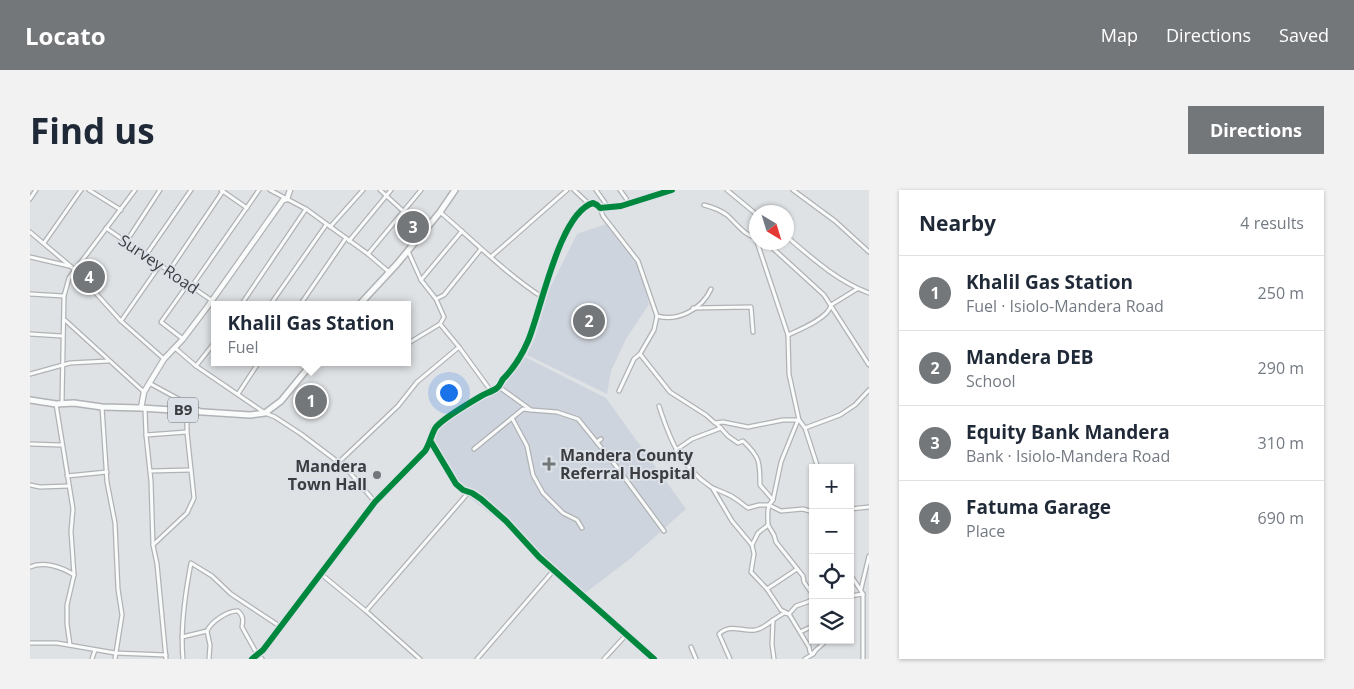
<!DOCTYPE html>
<html lang="en">
<head>
<meta charset="utf-8">
<style>
  :root { --surface:#fff; --page:#f2f2f3; --text:#1f2937; --muted:#747a83; --line:#e0e1e3; --accent:#74777a }
  body { margin:0; font-family:"Open Sans",sans-serif; background:var(--page); color:var(--text) }
  .controls { position:absolute; right:15px; bottom:15px; display:grid; overflow:hidden; border-radius:0px; box-shadow:0 1px 4px #0004 }
  .controls button { width:45px; height:45px; display:grid; place-items:center; padding:0; border:0; border-bottom:1px solid var(--line); background:var(--surface); color:var(--text); font:25px sans-serif }
  .compass { position:absolute; left:719px; top:15px; width:45px; height:45px; border-radius:50%; background:var(--surface); box-shadow:0 1px 4px #0004; rotate:142deg }
  .you { position:absolute; left:418px; top:202px; width:18px; height:18px; margin:-12px; border:4px solid #fff; border-radius:50%; background:#1a73e8; box-shadow:0 0 0 8px #1a73e833 }
  .badge { display:grid; place-items:center; width:32px; height:32px; border-radius:50%; background:var(--accent); color:#fff; font-size:16px; font-weight:700 }
  .pin { position:absolute; translate:-50% -50%; border:2px solid #fff; box-shadow:0 1px 5px #0006 }
  .popup { position:absolute; left:181px; top:111px; width:200px; height:65px; box-sizing:border-box; display:grid; place-content:center; border-radius:0px; background:var(--surface); filter:drop-shadow(0 1px 4px #0005); font-size:16px; white-space:nowrap; color:var(--muted) }
  .popup b { font-size:19px; color:var(--text) }
  .popup::after { content:''; position:absolute; left:50%; top:100%; margin-left:-10px; border:10px solid transparent; border-top-color:var(--surface) }
  .list { margin:0; padding:0; list-style:none }
  h2 { display:flex; justify-content:space-between; align-items:center; height:65px; margin:0; padding:0 20px; font-size:21px }
  h2 small { font-size:16px; font-weight:400; color:var(--muted) }
  .list li { display:grid; grid-template-columns:32px 1fr auto; gap:15px; align-items:center; box-sizing:border-box; height:75px; padding:0 20px; border-top:1px solid var(--line) }
  .list b { display:block; font-size:19px; white-space:nowrap }
  .list p { margin:0; font-size:16px; white-space:nowrap; color:var(--muted) }
  .list em { font-size:16px; font-style:normal; color:var(--muted) }
  .icon { flex:none; width:28px; height:28px; fill:none; stroke:currentColor; stroke-width:2; stroke-linecap:round; stroke-linejoin:round }
  .map { position:relative; flex:none; width:839px; height:469px; overflow:hidden; border-radius:0px }
  header { display:flex; align-items:center; gap:30px; box-sizing:border-box; height:70px; padding:0 25px; background:var(--accent); color:#fff }
  header strong { font-size:24px }
  nav { display:flex; gap:28px; margin-inline-start:auto; font-size:18px }
  .intro { display:flex; align-items:center; justify-content:space-between; box-sizing:border-box; height:120px; padding:0 30px }
  h1 { margin:0; font-size:35px }
  .button { padding:12px 22px; border-radius:0px; background:var(--accent); color:#fff; font-size:18px; font-weight:700 }
  main { display:flex; gap:30px; padding:0 30px }
  aside { flex:1; background:var(--surface); border-radius:0px; box-shadow:0 1px 4px #0004 }
  .map>svg:first-child { display:block }
  .built { fill:#ced4dd }
  .lines { fill:none; stroke-linecap:round; stroke-linejoin:round }
  .minor-casing { stroke:#b0b2b5; stroke-width:5.5 }
  .secondary-casing { stroke:#b0b2b5; stroke-width:7 }
  .trunk-casing { stroke:#b0b2b5; stroke-width:8 }
  .minor { stroke:#fafbfb; stroke-width:3 }
  .secondary { stroke:#fafbfb; stroke-width:4.5 }
  .trunk { stroke:#fafbfb; stroke-width:5 }
  .cycleway-casing { stroke:#dce1e8; stroke-width:9 }
  .cycleway { stroke:#00873e; stroke-width:6 }
  .poi-dot { fill:#74777a; stroke:#dce1e8; stroke-width:2 }
  .labels { text-anchor:middle; stroke-width:4; stroke-linejoin:round; paint-order:stroke }
  .shield { fill:#dce1e8; stroke:#6b6e72; stroke-width:1 }
  .shield-label { font-size:15px; font-weight:bold; fill:#3b3d40 }
  .street-label { font-size:16px; fill:#3b3d40; stroke:#dce1e8 }
  .poi-label { font-size:16px; font-weight:bold; fill:#3b3d40; stroke:#dce1e8; text-anchor:start }
</style>
</head>
<body>
<header>
<strong>Locato</strong>
<nav><a>Map</a><a>Directions</a><a>Saved</a></nav>
</header>
<div class="intro"><h1>Find us</h1><a class="button">Directions</a></div>
<main>
<div class="map">
<svg width="839" height="469" viewBox="0 0 839 469">
  <rect width="100%" height="100%" fill="#dfe2e5"/>
  <g class="built">
    <polygon points="576,34 594,55 610,80 619,114 596,149 581,181 577,204 497,165 505,148 519,100 547,44"/>
    <polygon points="493,166 576,208 656,319 601,368 554,404 487,345 430,300 399,247 400,237 466,196 476,193"/>
  </g>
  <g class="lines">
    <g class="minor-casing">
      <g id="minor">
        <polyline points="59,0 91,20"/>
        <polyline points="191,0 217,18"/>
        <polyline points="240,0 276,19 338,64 359,82"/>
        <polyline points="350,0 395,41"/>
        <polyline points="544,0 559,14"/>
        <polyline points="566,0 578,17"/>
        <polyline points="590,0 600,14"/>
        <polyline points="697,0 726,24"/>
        <polyline points="763,0 805,31 839,62"/>
        <polyline points="0,9 6,0"/>
        <path d="M674,15C682,17 690,20 697,25C706,33 714,45 726,48"/>
        <polyline points="570,18 573,26 608,71 627,126 624,140 610,164 604,169 589,201"/>
        <path d="M410,22C444,51 475,83 512,107"/>
        <polyline points="300,37 333,0"/>
        <polyline points="76,38 181,110"/>
        <polyline points="726,40 725,47 726,51"/>
        <polyline points="0,42 45,80 91,131 134,169"/>
        <path d="M756,46C782,68 807,91 839,103"/>
        <polyline points="319,51 361,0"/>
        <polyline points="96,52 130,0"/>
        <polyline points="727,52 758,145 759,184 769,230 775,238 788,278"/>
        <polyline points="736,52 794,105 839,175"/>
        <polyline points="14,53 51,0"/>
        <polyline points="378,61 391,90 406,109 414,127 410,134 429,157 461,201"/>
        <polyline points="338,64 391,0"/>
        <polyline points="116,65 161,0"/>
        <polyline points="462,66 537,0"/>
        <polyline points="0,67 39,76"/>
        <polyline points="139,81 193,1"/>
        <polyline points="391,90 432,41"/>
        <polyline points="162,96 229,0"/>
        <polyline points="0,104 34,106"/>
        <polyline points="406,109 414,105 451,59"/>
        <polyline points="211,115 276,19"/>
        <polyline points="240,115 296,35"/>
        <polyline points="270,115 316,48"/>
        <polyline points="663,118 721,117 723,142"/>
        <path d="M627,126C648,132 672,119 681,99"/>
        <polyline points="35,130 114,202"/>
        <polyline points="91,131 130,75"/>
        <polyline points="0,144 32,146"/>
        <path d="M758,145C769,140 799,128 801,115L827,99"/>
        <polyline points="153,149 131,132 158,94"/>
        <polyline points="377,154 410,134"/>
        <polyline points="145,158 166,176 235,223 245,227 271,244 316,278 345,312"/>
        <polyline points="610,164 640,202 676,225 685,233 693,232 718,237 753,230 769,230"/>
        <polyline points="166,176 185,152"/>
        <polyline points="0,184 40,173 78,171"/>
        <polyline points="119,193 169,220"/>
        <polyline points="469,197 501,220 527,222 548,229 586,276 634,341"/>
        <polyline points="208,204 229,172"/>
        <polyline points="32,213 34,106 39,88 105,0"/>
        <polyline points="26,214 43,319 41,341 44,385 37,415 37,434 40,455"/>
        <path d="M629,216C640,250 650,276 681,297C687,300 693,302 699,305C706,308 712,314 718,318L729,315H739L751,321L773,319L783,322"/>
        <polyline points="72,217 77,292 85,333 88,399 92,425 85,469"/>
        <polyline points="115,219 116,245 121,291 123,355 127,374 136,469"/>
        <polyline points="482,228 497,256 503,285 513,303 533,323 547,330 552,338"/>
        <path d="M768,230L751,272L743,310C736,316 738,326 738,335L728,343L722,355L724,364L721,382L737,399L751,420L759,424L779,457L780,462L783,464"/>
        <path d="M686,233L698,246L708,253L713,251C730,267 730,272 730,295L743,310"/>
        <polyline points="775,238 810,225 825,215 839,200"/>
        <polyline points="116,245 157,242"/>
        <polyline points="401,252 426,294 433,300 442,303 451,309 476,331 509,367 624,469"/>
        <polyline points="567,252 571,249"/>
        <polyline points="0,254 31,255"/>
        <polyline points="444,259 493,219 501,220"/>
        <polyline points="646,260 662,249 691,238"/>
        <polyline points="309,272 368,216 387,192 429,157"/>
        <polyline points="120,281 161,280"/>
        <polyline points="37,286 77,282"/>
        <polyline points="0,295 10,297 39,296"/>
        <polyline points="683,299 702,331 722,355"/>
        <polyline points="820,319 839,317"/>
        <polyline points="738,335 744,345 746,352 773,386 774,392 783,405"/>
        <polyline points="123,355 157,323 164,308 157,242 157,221"/>
        <path d="M0,377C14,371 32,377 44,385"/>
        <polyline points="291,384 336,421 390,469"/>
        <polyline points="820,384 833,404 833,469"/>
        <polyline points="737,399 767,379"/>
        <polyline points="831,399 839,366"/>
        <polyline points="820,406 833,404"/>
        <polyline points="336,421 438,303"/>
        <polyline points="177,441 180,455 179,469"/>
        <polyline points="770,442 783,436"/>
        <path d="M152,447L177,441C181,432 198,420 208,421C214,426 213,431 212,437L227,464L232,469"/>
        <polyline points="0,453 27,453 85,463 136,465"/>
        <polyline points="661,457 666,469"/>
        <polyline points="62,469 65,460"/>
        <path d="M153,469C150,438 155,404 161,373L182,386L201,404L251,437"/>
        <path d="M222,469L233,460L345,312L395,261C400,254 402,242 406,237C415,227 441,212 453,205C457,203 463,201 467,198C470,196 471,192 473,189C484,178 492,165 498,151C511,121 529,23 563,13L567,15L570,18L591,16L642,0"/>
        <polyline points="447,469 524,380"/>
        <polyline points="574,469 596,445"/>
        <path d="M700,469L689,444C701,433 712,442 725,440C732,439 738,434 743,430"/>
        <polyline points="744,469 742,454 743,430 754,423 759,424 766,416 783,410"/>
        <polyline points="775,469 783,464 786,460 797,450"/>
      </g>
    </g>
    <g class="secondary-casing">
      <polyline id="secondary" points="111,218 114,202 134,169 153,149 178,116 253,10 257,9 260,0"/>
    </g>
    <g class="trunk-casing">
      <g id="trunk">
        <polyline points="329,115 367,74 410,22 425,0"/>
        <polyline points="0,210 26,214 44,213 72,217 111,218 220,225 235,223 251,211 283,172"/>
      </g>
    </g>
    <use href="#minor" class="minor"/>
    <use href="#secondary" class="secondary"/>
    <use href="#trunk" class="trunk"/>
    <g class="cycleway-casing">
      <g id="cycleway">
        <polyline points="401,252 426,294 433,300 442,303 451,309 476,331 509,367 624,469"/>
        <path d="M222,469L233,460L345,312L395,261C400,254 402,242 406,237C415,227 441,212 453,205C457,203 463,201 467,198C470,196 471,192 473,189C484,178 492,165 498,151C511,121 529,23 563,13L567,15L570,18L591,16L642,0"/>
      </g>
    </g>
    <use href="#cycleway" class="cycleway"/>
  </g>
  <g class="poi-dot">
    <path d="M516.5 266.5h5v5h5v5h-5v5h-5v-5h-5v-5h5z"/>
    <circle cx="347" cy="285" r="5"/>
  </g>
  <g class="labels">
    <rect class="shield" x="138" y="207.5" width="30" height="25" rx="4"/>
    <g class="shield-label">
      <text x="153" y="225">B9</text>
    </g>
    <g class="street-label">
      <text transform="translate(129 74) rotate(34)" y="6">Survey Road</text>
    </g>
    <g class="poi-label">
      <text x="530" y="271">Mandera County<tspan x="530" dy="18">Referral Hospital</tspan></text>
      <text x="337" y="282" text-anchor="end">Mandera<tspan x="337" dy="18">Town Hall</tspan></text>
    </g>
  </g>
</svg>
<div class="controls">
<button>+</button>
<button>−</button>
<button><svg class="icon" aria-label="locate" viewBox="0 0 24 24"><circle cx="12" cy="12" r="6"/><path d="M12 2v4M12 18v4M2 12h4M18 12h4"/></svg></button>
<button><svg class="icon" aria-label="layers" viewBox="0 0 24 24"><path d="M12 4l9 5-9 5-9-5zM3 14l9 5 9-5"/></svg></button>
</div>
<svg class="compass" viewBox="-18 -18 36 36"><path d="M0-13l5 13h-10z" fill="#e53935"/><path d="M0 13l5-13h-10z" fill="#747a83"/></svg>
<div class="you"></div>
<div class="pin badge" style="left:281px;top:211px">1</div>
<div class="popup"><b>Khalil Gas Station</b>Fuel</div>
<div class="pin badge" style="left:559px;top:131px">2</div>
<div class="pin badge" style="left:383px;top:37px">3</div>
<div class="pin badge" style="left:59px;top:87px">4</div>
</div>
<aside>
<h2>Nearby<small>4 results</small></h2>
<ul class="list">
<li><span class="badge">1</span><div><b>Khalil Gas Station</b><p>Fuel · Isiolo-Mandera Road</p></div><em>250 m</em></li>
<li><span class="badge">2</span><div><b>Mandera DEB</b><p>School</p></div><em>290 m</em></li>
<li><span class="badge">3</span><div><b>Equity Bank Mandera</b><p>Bank · Isiolo-Mandera Road</p></div><em>310 m</em></li>
<li><span class="badge">4</span><div><b>Fatuma Garage</b><p>Place</p></div><em>690 m</em></li>
</ul>
</aside>
</main>
</body>
</html>
